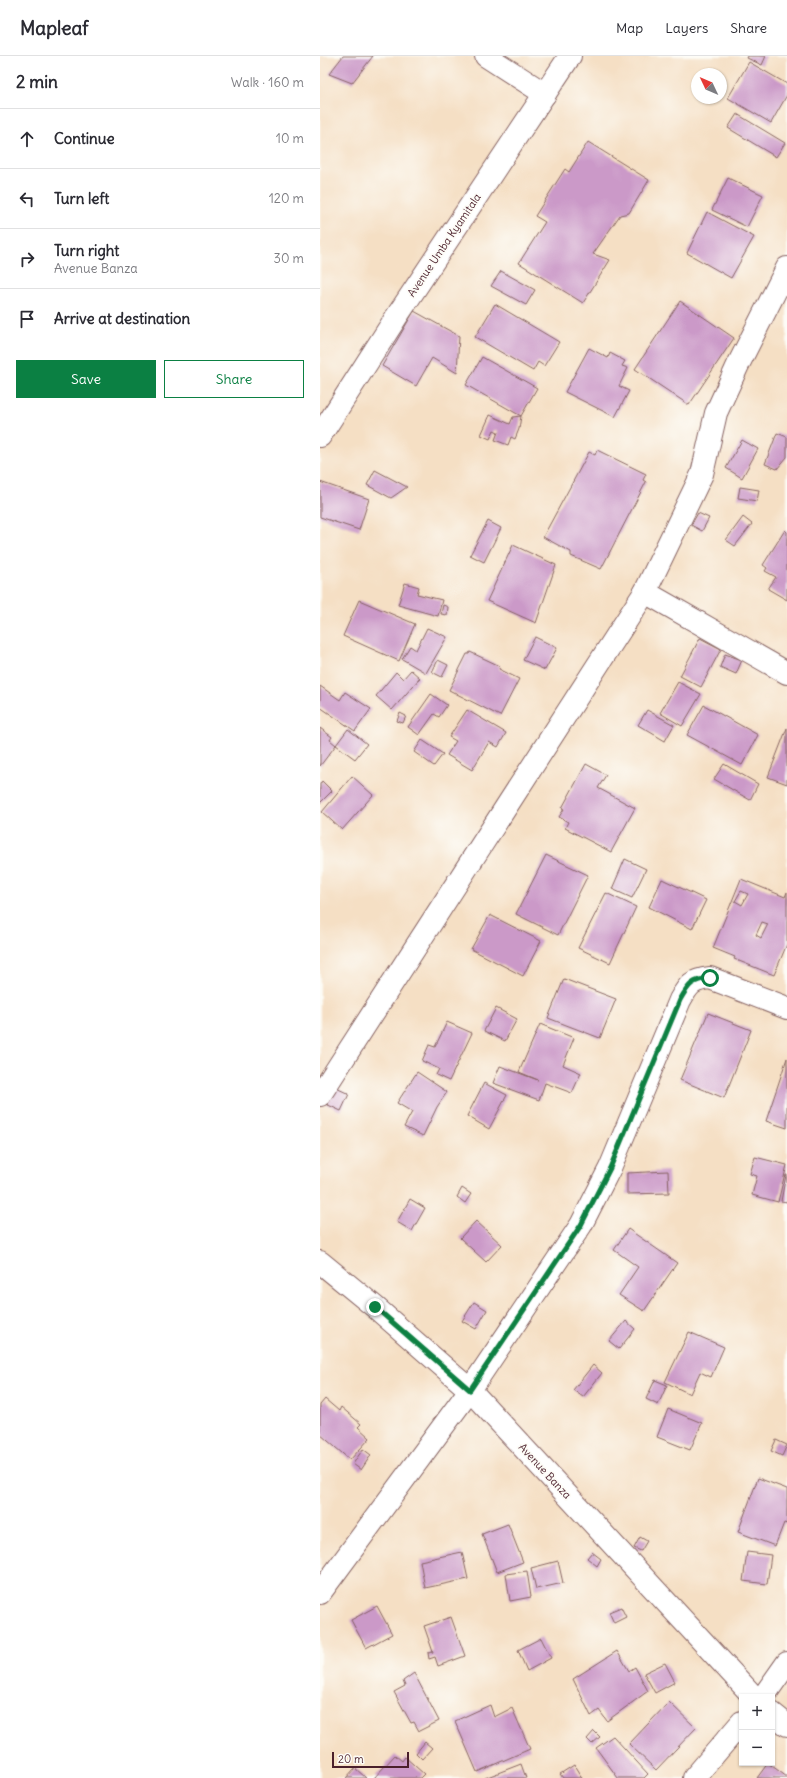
<!DOCTYPE html>
<html lang="en">
<head>
<meta charset="utf-8">
<style>
  :root { --surface:#fff; --page:#f7f7f7; --text:#2b2b33; --muted:#7c7c81; --line:#e1e1e2; --accent:#0b8043 }
  body { margin:0; font-family:Delius,sans-serif; background:var(--page); color:var(--text) }
  .controls { position:absolute; right:12px; bottom:12px; display:grid; overflow:hidden; border-radius:0px; box-shadow:0 1px 3px #0004 }
  .controls button { width:36px; height:36px; display:grid; place-items:center; padding:0; border:0; border-bottom:1px solid var(--line); background:var(--surface); color:var(--text); font:20px sans-serif }
  .compass { position:absolute; left:371px; top:12px; width:36px; height:36px; border-radius:50%; background:var(--surface); box-shadow:0 1px 3px #0004; rotate:314deg }
  .scale { position:absolute; left:12px; bottom:10px; width:77px; box-sizing:border-box; padding-left:4px; border:2px solid #4a1f2b; border-top:0; font-size:11px; line-height:14px; white-space:nowrap; color:#4a1f2b; -webkit-text-stroke:3px #fdfcf7; paint-order:stroke }
  .stop { position:absolute; width:12px; height:12px; margin:-9px; border:3px solid #0b8043; border-radius:50%; background:#fff }
  .stop.end { background:#0b8043; border-color:#fff; box-shadow:0 1px 4px #0008 }
  .list { margin:0; padding:0; list-style:none }
  h2 { display:flex; justify-content:space-between; align-items:center; height:52px; margin:0; padding:0 16px; font-size:17px }
  h2 small { font-size:13px; font-weight:400; color:var(--muted) }
  .list li { display:grid; grid-template-columns:26px 1fr auto; gap:12px; align-items:center; box-sizing:border-box; height:60px; padding:0 16px; border-top:1px solid var(--line) }
  .list b { display:block; font-size:15px; white-space:nowrap }
  .list p { margin:0; font-size:13px; white-space:nowrap; color:var(--muted) }
  .list em { font-size:13px; font-style:normal; color:var(--muted) }
  .actions { display:flex; gap:8px; padding:12px 16px }
  .actions a { flex:1; padding:9px 0; border:1px solid var(--accent); border-radius:0px; text-align:center; font-size:14px; color:var(--accent) }
  .actions .main { background:var(--accent); color:#fff }
  .icon { flex:none; width:22px; height:22px; fill:none; stroke:currentColor; stroke-width:2; stroke-linecap:round; stroke-linejoin:round }
  .map { position:relative; flex:none; width:467px; height:1722px; overflow:hidden }
  header { display:flex; align-items:center; gap:24px; box-sizing:border-box; height:56px; padding:0 20px; background:var(--surface); border-bottom:1px solid var(--line) }
  header strong { font-size:19px }
  nav { display:flex; gap:22px; margin-inline-start:auto; font-size:14px }
  main { display:flex }
  aside { flex:1; background:var(--surface) }
  .map>svg:first-child { display:block }
  .building { fill:#cb99c8; fill-rule:evenodd }
  .lines { fill:none; stroke-linecap:round; stroke-linejoin:round }
  .street-casing { stroke:#866261; stroke-width:24 }
  .street { stroke:#fff; stroke-width:22 }
  .route { stroke:#0b8043; stroke-width:5 }
  .labels { text-anchor:middle; stroke-width:3.5; stroke-linejoin:round; paint-order:stroke }
  .street-label { font-size:11px; fill:#4a1f2b; stroke:#fdfcf7 }
</style>
</head>
<body>
<header>
<strong>Mapleaf</strong>
<nav><a>Map</a><a>Layers</a><a>Share</a></nav>
</header>
<main>
<aside>
<h2>2 min<small>Walk · 160 m</small></h2>
<ul class="list">
<li><svg class="icon" aria-label="ahead" viewBox="0 0 24 24"><path d="M12 20V5M6 11l6-6 6 6"/></svg><div><b>Continue</b></div><em>10 m</em></li>
<li><svg class="icon" aria-label="left" viewBox="0 0 24 24"><path d="M17 20v-9H6M10 6l-5 5 5 5"/></svg><div><b>Turn left</b></div><em>120 m</em></li>
<li><svg class="icon" aria-label="right" viewBox="0 0 24 24"><path d="M7 20v-9h11M14 6l5 5-5 5"/></svg><div><b>Turn right</b><p>Avenue Banza</p></div><em>30 m</em></li>
<li><svg class="icon" aria-label="arrive" viewBox="0 0 24 24"><path d="M6 21V4h12l-3 4 3 4H6"/></svg><div><b>Arrive at destination</b></div></li>
</ul>
<div class="actions"><a class="main">Save</a><a>Share</a></div>
</aside>
<div class="map">
<svg width="467" height="1722" viewBox="0 0 467 1722">
  <rect width="100%" height="100%" fill="#fdfcf7"/>
  <filter id="ink" filterUnits="userSpaceOnUse"><feTurbulence type="fractalNoise" baseFrequency=".025" numOctaves="2"/><feDisplacementMap in="SourceGraphic" scale="8" xChannelSelector="R" yChannelSelector="G"/><feConvolveMatrix kernelMatrix="1 2 1 2 8 2 1 2 1" color-interpolation-filters="sRGB"/></filter>
  <filter id="wash" filterUnits="userSpaceOnUse"><feTurbulence type="fractalNoise" baseFrequency=".012" numOctaves="4" result="noise"/><feDisplacementMap in="SourceGraphic" scale="16" xChannelSelector="R" yChannelSelector="G"/><feGaussianBlur stdDeviation="0.9" result="paint"/><feColorMatrix in="noise" values="0 0 0 0 0 0 0 0 0 0 0 0 0 0 0 0 0 1.4 0 .05"/><feComposite in="paint" operator="in"/></filter>
  <g filter="url(#wash)">
    <rect width="100%" height="100%" fill="#f5dfc4"/>
    <g id="blocks">
      <g class="building">
        <polygon points="23,0 53,0 32,27 9,18"/>
        <polygon points="428,0 446,0 442,9 427,2"/>
        <polygon points="429,6 467,28 467,39 451,67 408,42"/>
        <polygon points="417,58 465,87 456,101 408,72"/>
        <polygon points="268,86 329,124 309,157 300,159 273,198 290,204 263,247 199,207 225,166 215,160 245,113 249,116"/>
        <polygon points="408,122 443,139 427,171 392,154"/>
        <polygon points="387,156 434,181 411,222 367,197"/>
        <polygon points="181,215 215,234 206,249 171,230"/>
        <polygon points="360,245 414,282 369,349 315,313"/>
        <polygon points="175,248 239,286 224,310 218,306 213,315 155,281"/>
        <polygon points="94,255 139,280 137,317 112,302 96,330 62,310"/>
        <polygon points="269,292 288,302 290,297 305,305 302,310 308,312 299,330 309,335 295,361 245,336"/>
        <polygon points="162,301 217,332 201,360 146,329"/>
        <polygon points="170,359 190,368 193,361 201,360 199,373 195,383 191,381 188,389 175,384 178,376 174,374 170,383 161,379"/>
        <polygon points="457,377 467,381 467,401 457,413 445,408"/>
        <polygon points="422,384 438,393 422,422 406,412"/>
        <polygon points="277,394 326,418 323,424 326,426 281,513 251,500 251,496 223,481 269,396 275,399"/>
        <polygon points="55,414 87,431 71,442 47,429"/>
        <polygon points="0,426 49,443 39,474 0,461"/>
        <polygon points="420,431 439,434 437,445 418,442"/>
        <polygon points="378,457 389,462 382,475 371,469"/>
        <polygon points="423,461 432,468 415,490 406,484"/>
        <polygon points="168,465 181,472 164,506 150,499"/>
        <polygon points="465,474 467,476 467,544 448,533 456,521 445,515 447,512 443,509"/>
        <polygon points="193,489 236,509 216,567 167,545"/>
        <polygon points="85,527 99,531 97,538 122,544 118,560 78,549"/>
        <polygon points="39,544 95,568 79,605 23,580"/>
        <polygon points="123,549 128,551 127,559 121,558"/>
        <polygon points="107,572 127,581 106,617 82,603 90,590 96,594"/>
        <polygon points="215,581 237,592 225,614 203,604"/>
        <polygon points="380,582 401,593 381,631 360,620"/>
        <polygon points="150,596 180,610 179,613 199,623 180,660 129,634 147,598 149,598"/>
        <polygon points="405,598 422,604 416,618 400,611"/>
        <polygon points="118,604 128,609 122,621 112,616"/>
        <polygon points="91,614 100,622 72,654 56,640 76,616 83,623"/>
        <polygon points="358,626 381,638 362,670 340,657"/>
        <polygon points="0,630 20,644 25,636 51,653 35,675 0,651"/>
        <polygon points="111,638 127,649 119,661 114,658 99,679 88,671"/>
        <polygon points="384,649 438,679 422,709 367,679"/>
        <polygon points="147,654 186,677 178,691 169,686 152,714 127,699 136,685 129,681"/>
        <polygon points="327,654 354,669 345,685 318,669"/>
        <polygon points="80,657 86,660 83,667 77,665"/>
        <polygon points="0,672 12,681 10,684 16,689 0,710"/>
        <polygon points="467,672 467,728 448,721"/>
        <polygon points="28,673 47,688 35,703 16,689"/>
        <polygon points="102,684 123,698 114,710 94,696"/>
        <polygon points="266,708 286,719 278,732 315,752 291,796 245,772 248,766 239,761 244,753 242,752"/>
        <polygon points="404,708 438,728 430,744 394,723"/>
        <polygon points="32,720 53,739 22,774 2,756"/>
        <polygon points="2,725 12,735 0,747 0,728"/>
        <polygon points="226,799 268,819 238,879 196,858"/>
        <polygon points="305,803 326,813 312,842 292,833"/>
        <polygon points="342,823 386,844 372,873 329,851"/>
        <path d="M421,823L465,841L467,836V888L454,919L414,903L415,901L393,892ZM421,835L428,838L422,849L415,845ZM442,866L448,868L441,882L436,879Z"/>
        <polygon points="286,837 316,851 290,907 258,892"/>
        <polygon points="170,859 221,885 203,920 151,893"/>
        <polygon points="244,923 296,943 280,982 228,962"/>
        <polygon points="176,952 197,963 185,985 164,975"/>
        <polygon points="388,957 431,974 404,1042 360,1024"/>
        <polygon points="127,966 152,977 129,1025 116,1019 119,1013 102,1005 109,989 115,991"/>
        <polygon points="220,968 254,982 243,1009 261,1017 252,1037 225,1027 219,1044 173,1027 180,1010 218,1024 199,1016"/>
        <polygon points="467,1002 467,1072 446,1065"/>
        <polygon points="97,1016 127,1036 117,1051 103,1080 84,1071 92,1056 77,1047"/>
        <polygon points="164,1027 187,1039 169,1073 147,1060"/>
        <polygon points="14,1031 29,1038 21,1055 6,1048"/>
        <polygon points="435,1101 467,1109 458,1146 432,1139 437,1120 430,1118"/>
        <polygon points="348,1115 349,1137 307,1138 307,1117"/>
        <polygon points="466,1119 467,1119 467,1146 461,1145"/>
        <polygon points="142,1132 151,1138 145,1147 137,1141"/>
        <polygon points="90,1143 105,1152 92,1175 77,1166"/>
        <polygon points="156,1165 182,1189 166,1206 140,1182"/>
        <polygon points="308,1173 357,1207 324,1255 299,1239 318,1211 294,1194"/>
        <polygon points="154,1246 167,1254 156,1273 142,1265"/>
        <polygon points="306,1265 315,1273 299,1293 289,1285"/>
        <polygon points="369,1276 404,1291 391,1321 380,1316 370,1338 345,1326"/>
        <polygon points="273,1309 282,1317 263,1341 253,1334"/>
        <polygon points="335,1324 347,1329 338,1349 326,1343"/>
        <polygon points="5,1343 19,1355 21,1351 41,1368 38,1371 50,1382 30,1404 0,1378 0,1349"/>
        <polygon points="348,1353 382,1367 370,1394 337,1381"/>
        <polygon points="456,1384 467,1389 462,1400 451,1395"/>
        <polygon points="43,1393 51,1399 41,1414 33,1408"/>
        <polygon points="438,1422 467,1433 467,1468 464,1467 455,1490 418,1476"/>
        <polygon points="188,1468 203,1506 177,1516 162,1478"/>
        <polygon points="320,1481 327,1485 321,1495 314,1492"/>
        <polygon points="142,1496 148,1523 105,1532 100,1505"/>
        <polygon points="272,1496 281,1503 277,1510 267,1502"/>
        <polygon points="427,1496 451,1499 447,1528 423,1525"/>
        <polygon points="238,1505 243,1527 216,1533 211,1512"/>
        <polygon points="207,1515 211,1541 190,1545 186,1518"/>
        <polygon points="57,1550 72,1578 46,1592 31,1564"/>
        <polygon points="301,1551 306,1561 294,1567 289,1556"/>
        <polygon points="131,1561 145,1600 118,1610 115,1601 109,1603 108,1597 113,1596 104,1570"/>
        <polygon points="221,1582 231,1602 207,1615 198,1594"/>
        <polygon points="297,1595 309,1615 315,1611 328,1635 287,1665 279,1654 271,1660 253,1623"/>
        <polygon points="345,1607 355,1626 335,1637 324,1617"/>
        <polygon points="94,1617 119,1665 99,1675 94,1666 91,1667 74,1636 85,1630 83,1625"/>
        <polygon points="349,1646 376,1672 336,1714 309,1688"/>
        <polygon points="170,1649 174,1661 192,1652 210,1693 157,1716 135,1665"/>
        <polygon points="274,1675 280,1681 272,1688 267,1683"/>
        <polygon points="293,1680 328,1718 324,1722 298,1722 276,1692"/>
        <polygon points="105,1686 112,1692 102,1703 96,1697"/>
        <polygon points="75,1699 82,1705 85,1701 104,1718 100,1722 54,1722"/>
        <polygon points="448,1707 467,1721 467,1722 437,1722"/>
        <polygon points="201,1708 206,1722 165,1722"/>
        <polygon points="254,1709 262,1722 243,1722 240,1718"/>
        <polygon points="35,1712 46,1722 26,1722"/>
      </g>
    </g>
  </g>
  <g filter="url(#ink)">
    <use href="#blocks" fill-opacity="0" stroke="#866261" stroke-width="1"/>
    <g class="lines">
      <g class="street-casing">
        <g id="street">
          <polyline points="166,0 225,38"/>
          <polyline points="0,380 77,260 250,0"/>
          <polyline points="325,536 467,617"/>
          <polyline points="0,1039 325,536 382,418 396,357 418,309 467,212"/>
          <polyline points="0,1206 55,1251 150,1334 434,1641"/>
          <path d="M0,1537L150,1334L261,1169L290,1112L360,944C369,928 372,924 390,922L467,952"/>
          <polyline points="443,1641 467,1607"/>
          <polyline points="452,1657 467,1669"/>
          <polyline points="374,1722 422,1666"/>
        </g>
      </g>
      <use href="#street" class="street"/>
    </g>
  </g>
  <g class="lines" filter="url(#ink)">
    <path class="route" d="M55,1251L150,1334L261,1169L290,1112L360,944C369,928 372,924 390,922"/>
  </g>
  <g class="labels">
    <g class="street-label">
      <text transform="translate(124 189) rotate(-56)" y="4">Avenue Umba Kyamitala</text>
      <text transform="translate(225 1415) rotate(47)" y="4">Avenue Banza</text>
    </g>
  </g>
</svg>
<div class="controls">
<button>+</button>
<button>−</button>
</div>
<svg class="compass" viewBox="-18 -18 36 36"><path d="M0-13l5 13h-10z" fill="#e53935"/><path d="M0 13l5-13h-10z" fill="#7c7c81"/></svg>
<div class="scale">20 m</div>
<div class="stop" style="left:390px;top:922px"></div>
<div class="stop end" style="left:55px;top:1251px"></div>
</div>
</main>
</body>
</html>
